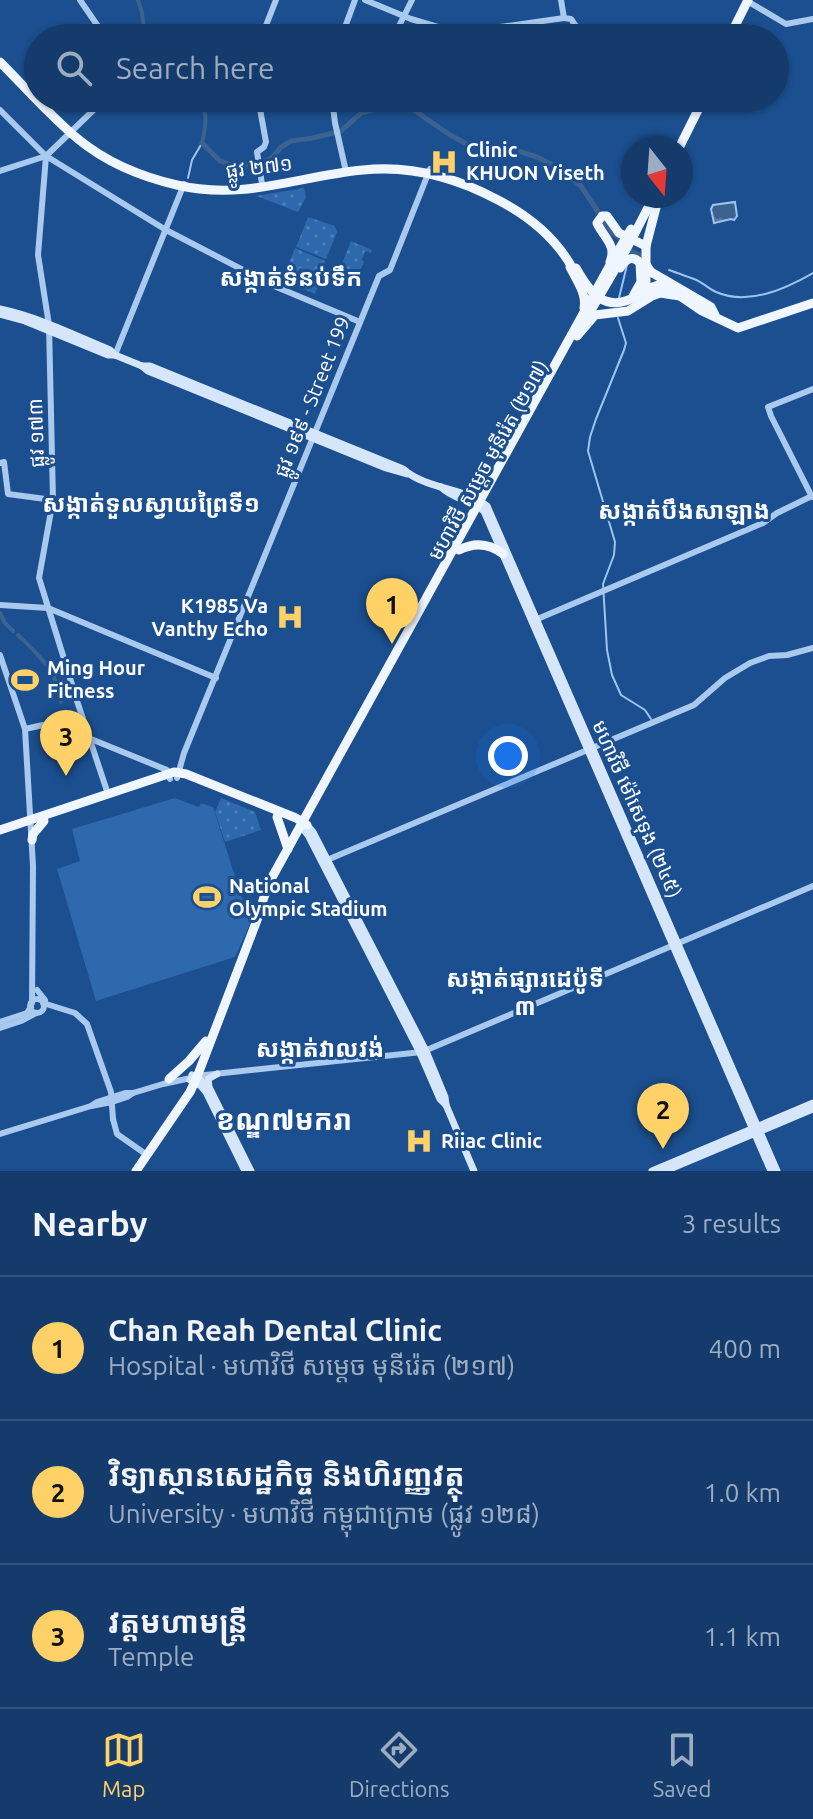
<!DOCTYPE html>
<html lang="en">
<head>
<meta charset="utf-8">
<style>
  :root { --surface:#143b6b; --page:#214673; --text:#f1f3f6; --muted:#9dadc1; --line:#33557e; --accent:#ffd166 }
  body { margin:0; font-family:Ubuntu,"Noto Sans Khmer",sans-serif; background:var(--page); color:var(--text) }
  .compass { position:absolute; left:621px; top:136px; width:72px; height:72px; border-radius:50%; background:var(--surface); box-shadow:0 2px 6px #0004; rotate:163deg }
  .you { position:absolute; left:508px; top:756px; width:28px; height:28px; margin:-20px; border:6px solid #fff; border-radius:50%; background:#1a73e8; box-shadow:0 0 0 12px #1a73e833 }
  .badge { display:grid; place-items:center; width:52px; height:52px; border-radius:50%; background:var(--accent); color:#111; font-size:26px; font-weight:700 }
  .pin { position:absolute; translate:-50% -66px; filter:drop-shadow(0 2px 4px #0008) }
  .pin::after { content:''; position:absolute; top:42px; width:28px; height:24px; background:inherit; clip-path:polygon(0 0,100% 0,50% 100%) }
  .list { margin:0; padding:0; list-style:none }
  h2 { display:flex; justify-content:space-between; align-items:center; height:104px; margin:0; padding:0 32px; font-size:34px }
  h2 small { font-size:26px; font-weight:400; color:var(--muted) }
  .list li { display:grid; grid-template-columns:52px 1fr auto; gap:24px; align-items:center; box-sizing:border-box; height:144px; padding:0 32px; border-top:2px solid var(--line) }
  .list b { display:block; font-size:30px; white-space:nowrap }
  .list p { margin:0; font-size:26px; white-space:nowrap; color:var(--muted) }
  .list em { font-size:26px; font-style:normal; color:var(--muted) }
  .icon { flex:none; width:44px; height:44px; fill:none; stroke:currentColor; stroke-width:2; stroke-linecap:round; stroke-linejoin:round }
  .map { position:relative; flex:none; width:813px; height:1171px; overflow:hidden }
  .search { position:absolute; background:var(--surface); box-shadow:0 2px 6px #0004; left:24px; right:24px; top:24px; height:88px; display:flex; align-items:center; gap:20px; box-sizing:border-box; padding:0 28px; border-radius:44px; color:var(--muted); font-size:30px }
  .sheet { height:536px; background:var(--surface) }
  nav { display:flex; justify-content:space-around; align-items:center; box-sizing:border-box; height:112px; border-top:2px solid var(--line); background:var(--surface); font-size:22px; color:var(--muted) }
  nav a { display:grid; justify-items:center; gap:4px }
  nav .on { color:var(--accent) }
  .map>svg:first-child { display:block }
  .grass { fill:url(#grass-dots) }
  .garden { fill:#2e69ad }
  .water { fill:url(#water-ripples); stroke:#9cc4f0; stroke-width:2 }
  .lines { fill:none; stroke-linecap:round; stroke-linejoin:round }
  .stream { stroke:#9cc4f0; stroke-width:2 }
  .canal { stroke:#3c6290; stroke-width:4 }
  .river { stroke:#3c6290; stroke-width:5 }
  .tertiary { stroke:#a9c9ee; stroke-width:6 }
  .secondary { stroke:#d6e6fa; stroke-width:7 }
  .primary { stroke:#f0f6ff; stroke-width:9 }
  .primary-bridge { stroke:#f0f6ff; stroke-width:9 }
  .labels { text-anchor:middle; stroke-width:6; stroke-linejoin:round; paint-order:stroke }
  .poi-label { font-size:20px; font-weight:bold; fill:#fff; stroke:#1b4f8f; text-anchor:start }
  .street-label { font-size:20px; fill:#fff; stroke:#1b4f8f }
  .quarter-label { font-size:24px; font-weight:bold; fill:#fff; stroke:#1b4f8f }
  .district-label { font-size:28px; font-weight:bold; fill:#fff; stroke:#1b4f8f }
</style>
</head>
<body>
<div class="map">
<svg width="813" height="1171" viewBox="0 0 813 1171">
  <defs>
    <pattern id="grass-dots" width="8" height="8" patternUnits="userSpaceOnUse" patternTransform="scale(2)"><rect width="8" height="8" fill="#2e69ad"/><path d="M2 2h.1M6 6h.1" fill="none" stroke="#4d80b9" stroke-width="1.8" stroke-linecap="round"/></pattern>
    <pattern id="water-ripples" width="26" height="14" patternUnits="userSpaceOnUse" patternTransform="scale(2)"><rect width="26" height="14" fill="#3c6290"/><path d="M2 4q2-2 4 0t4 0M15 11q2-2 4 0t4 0" fill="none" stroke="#597aa1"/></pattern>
  </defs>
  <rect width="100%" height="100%" fill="#1b4f8f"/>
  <g class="grass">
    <polygon points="304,188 306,197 298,212 256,196"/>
    <polygon points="308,217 335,226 337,232 326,259 296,247"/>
    <polygon points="351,241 372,250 371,253 365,251 362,260 364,262 359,273 341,266"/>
    <polygon points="295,248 325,261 319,276 300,268 297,274 319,284 315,294 278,278 281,271 285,273"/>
    <polygon points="221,798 255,812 261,830 225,842 215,812"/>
  </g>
  <polygon class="garden" points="175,798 199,807 201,803 213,807 250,924 235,957 96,1001 57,869 80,861 72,829"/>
  <polygon class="water" points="735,202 737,216 734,220 731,219 714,223 711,209 713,205"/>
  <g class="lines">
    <g class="stream">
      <polyline points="188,178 192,160 202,143"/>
      <path d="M669,270C677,273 686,276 694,279C702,282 708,288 716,292C748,306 785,289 813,273"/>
      <polyline points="619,298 627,265"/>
      <polyline points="618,318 626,343 624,350 596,419 590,437 588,451 615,542 614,555 603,584 607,650 612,675 621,695 645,710 651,719"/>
    </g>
    <g class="canal">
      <polyline points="138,0 142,13 145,38"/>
      <path d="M191,98C211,107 206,125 202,143"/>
      <polyline points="0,613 5,623 13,631"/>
      <path d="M18,635C39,656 58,671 61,702"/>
    </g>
    <polyline class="river" points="202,143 220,161 232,165 254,164 262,163 273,157 281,147 291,141 313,138 341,131 361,113 396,104 411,108 450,135 469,145 515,150 537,157 557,167 581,186 612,233 627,243 630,251 645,257"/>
    <g class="tertiary">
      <polyline points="80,0 106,38"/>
      <polyline points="365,0 411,19 458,33 564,18"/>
      <polyline points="561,0 564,18 571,19 584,38"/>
      <polyline points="747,1 786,24 813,19"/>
      <polyline points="261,38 276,0"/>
      <polyline points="341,38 355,0"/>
      <polyline points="393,38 412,0"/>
      <polyline points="258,98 266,142 264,147 257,152 262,184"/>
      <polyline points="332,98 335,123 345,167"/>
      <polyline points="687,98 700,106"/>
      <polyline points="0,110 46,156 166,230 274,286 360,322"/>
      <polyline points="46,156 38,255 49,325 53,500 39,578 78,704 108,794"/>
      <polyline points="0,171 46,156 106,98"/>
      <polyline points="115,355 184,184"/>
      <polyline points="0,463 4,462 8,494 53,500"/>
      <polyline points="812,497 771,416 768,407 813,389"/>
      <polyline points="0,605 48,608 216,678"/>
      <polyline points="535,620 763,523 777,513 812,496"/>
      <polyline points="0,655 25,729 33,866 32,1003"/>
      <polyline points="25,729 43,725 59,726 167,770 170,779"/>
      <polyline points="177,778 184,753 379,276 390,270 430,169"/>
      <polyline points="327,860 694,705 725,678 750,663 769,656 787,655 813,648"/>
      <polyline points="37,990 45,1000"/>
      <circle cx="37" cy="1006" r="7"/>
      <polyline points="43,1003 75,1013 87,1024 111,1092 113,1119"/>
      <polyline points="0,1022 27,1013 31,1007"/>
      <polyline points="0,1028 21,1021 36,1013"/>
      <polyline points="91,1106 97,1102 125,1093 133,1093 163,1084 205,1075 422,1052 813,886"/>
      <polyline points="113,1119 117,1134 147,1155"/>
      <polyline points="0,1134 91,1106 112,1102 127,1097 133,1093"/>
    </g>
    <g class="secondary">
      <path d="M0,309C38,317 74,335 110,350L115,355"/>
      <polyline points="0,314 25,321 108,355 115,355 142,366 148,371 386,468 407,474"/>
      <path d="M142,366H150L403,469C427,490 463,487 487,506L777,1171"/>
      <path d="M441,487C453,499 471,500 484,511L771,1171"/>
      <polyline points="307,825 313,832 426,1051 445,1097 446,1105 474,1171"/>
      <polyline points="304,830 308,835 420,1053 440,1099 446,1105"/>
      <polyline points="192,1075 201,1080 210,1089 251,1171"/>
      <polyline points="190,1080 201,1086 206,1092 245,1171"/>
      <polyline points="209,1087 208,1079 217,1074"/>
      <polyline points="652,1171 813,1103"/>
      <polyline points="665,1171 813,1109"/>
    </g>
    <g class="primary">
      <polyline points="729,38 748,0"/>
      <path d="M0,62C25,87 50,116 78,139C106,162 142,177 177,185C244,201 298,176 363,170C410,165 457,178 498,200C529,216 556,238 573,269"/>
      <polyline points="679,148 704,98"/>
      <polyline points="636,231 654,196"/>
      <path d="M610,262C617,245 604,238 597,223L602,216H607L619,233L646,246"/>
      <polyline points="647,266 651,272 711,307 715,315"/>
      <path d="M570,267C576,279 587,294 584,308"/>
      <path d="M620,268C625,260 632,254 640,263L641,282L632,298"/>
      <polyline points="677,294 702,311 738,328 813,303"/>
      <polyline points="642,295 646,285 646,246 659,196"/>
      <polyline points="586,319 621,259"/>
      <polyline points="577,336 595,315 628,311 652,296 660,293 680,296"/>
      <path d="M459,550C475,542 489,543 503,554"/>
      <polyline points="277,817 288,849"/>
      <polyline points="0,830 174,772 186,774 296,818 307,825"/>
      <polyline points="32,840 33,834 44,821"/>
      <polyline points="169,1079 189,1061 206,1041"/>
      <polyline points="136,1171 190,1092 197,1077 262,907 263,900 270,881 615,256"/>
    </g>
    <g class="primary-bridge">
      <polyline points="615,256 631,229"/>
      <polyline points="621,259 636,231"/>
      <path d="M576,268C590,293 605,314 637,296C644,292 651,286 660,285C670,285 677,290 684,295"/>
    </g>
  </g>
  <defs>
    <g id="hospital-bare" transform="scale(2.16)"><path d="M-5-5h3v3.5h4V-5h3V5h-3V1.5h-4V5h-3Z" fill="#ffd166" stroke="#1b4f8f" stroke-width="2.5" paint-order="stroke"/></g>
    <g id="stadium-bare" transform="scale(2.16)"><path d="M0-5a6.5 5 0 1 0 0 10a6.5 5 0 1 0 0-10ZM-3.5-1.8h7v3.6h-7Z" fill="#ffd166" stroke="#1b4f8f" stroke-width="2.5" paint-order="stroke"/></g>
  </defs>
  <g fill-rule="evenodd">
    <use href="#hospital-bare" x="444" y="162"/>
    <use href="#hospital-bare" x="290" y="617"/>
    <use href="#stadium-bare" x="25" y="680"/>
    <use href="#stadium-bare" x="207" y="897"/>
    <use href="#hospital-bare" x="419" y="1141"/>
  </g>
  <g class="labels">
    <g class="poi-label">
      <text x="466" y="157">Clinic<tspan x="466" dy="23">KHUON Viseth</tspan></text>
      <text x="268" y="613" text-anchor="end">K1985 Va<tspan x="268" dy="23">Vanthy Echo</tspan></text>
      <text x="47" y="675">Ming Hour<tspan x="47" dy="23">Fitness</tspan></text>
      <text x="229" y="893">National<tspan x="229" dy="23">Olympic Stadium</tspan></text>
      <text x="441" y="1148">Riiac Clinic</text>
    </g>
    <g class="street-label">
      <text transform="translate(259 167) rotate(-7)" y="7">ផ្លូវ ២៧១</text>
      <text transform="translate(312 397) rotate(-68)" y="7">ផ្លូវ ១៩៩ - Street 199</text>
      <text transform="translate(36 433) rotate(-92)" y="7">ផ្លូវ ១៧៣</text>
      <text transform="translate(488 460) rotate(-61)" y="7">មហាវិថី សម្តេច មុនីរ៉េត (២១៧)</text>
      <text transform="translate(637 809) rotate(66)" y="7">មហាវិថី ម៉ៅសេទុង (២៤៥)</text>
    </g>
    <g class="quarter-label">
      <text x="291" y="286">សង្កាត់ទំនប់ទឹក</text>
      <text x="151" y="512">សង្កាត់ទួលស្វាយព្រៃទី១</text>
      <text x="684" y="519">សង្កាត់បឹងសាឡាង</text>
      <text x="525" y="987">សង្កាត់ផ្សារដេប៉ូទី<tspan x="525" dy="28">៣</tspan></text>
      <text x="320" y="1057">សង្កាត់វាលវង់</text>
    </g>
    <g class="district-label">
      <text x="284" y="1130">ខណ្ឌ៧មករា</text>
    </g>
  </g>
</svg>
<svg class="compass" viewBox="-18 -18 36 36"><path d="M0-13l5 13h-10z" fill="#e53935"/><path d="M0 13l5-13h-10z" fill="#9dadc1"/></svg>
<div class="you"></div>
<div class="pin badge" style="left:392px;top:644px">1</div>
<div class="pin badge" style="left:663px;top:1149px">2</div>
<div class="pin badge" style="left:66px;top:776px">3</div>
<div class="search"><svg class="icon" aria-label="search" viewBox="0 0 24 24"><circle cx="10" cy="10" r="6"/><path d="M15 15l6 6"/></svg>Search here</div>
</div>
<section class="sheet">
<h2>Nearby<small>3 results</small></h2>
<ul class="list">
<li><span class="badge">1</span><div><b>Chan Reah Dental Clinic</b><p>Hospital · មហាវិថី សម្តេច មុនីរ៉េត (២១៧)</p></div><em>400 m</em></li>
<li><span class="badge">2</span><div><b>វិទ្យាស្ថានសេដ្ឋកិច្ច និងហិរញ្ញវត្ថុ</b><p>University · មហាវិថី កម្ពុជាក្រោម (ផ្លូវ ១២៨)</p></div><em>1.0 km</em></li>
<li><span class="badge">3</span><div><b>វត្តមហាមន្រ្តី</b><p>Temple</p></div><em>1.1 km</em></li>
</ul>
</section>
<nav>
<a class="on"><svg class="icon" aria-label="map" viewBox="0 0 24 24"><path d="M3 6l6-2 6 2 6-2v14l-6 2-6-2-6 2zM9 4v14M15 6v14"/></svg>Map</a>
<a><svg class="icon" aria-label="directions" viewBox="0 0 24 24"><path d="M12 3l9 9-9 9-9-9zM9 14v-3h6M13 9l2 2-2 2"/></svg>Directions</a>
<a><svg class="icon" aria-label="saved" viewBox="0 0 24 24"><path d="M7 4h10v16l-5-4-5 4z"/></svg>Saved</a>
</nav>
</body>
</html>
